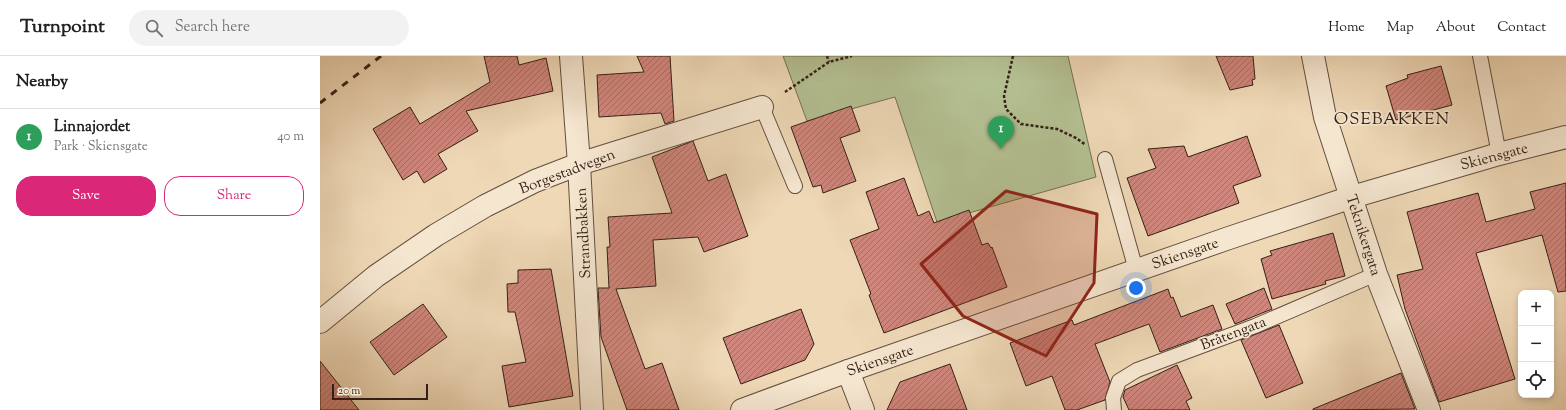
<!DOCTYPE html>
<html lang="en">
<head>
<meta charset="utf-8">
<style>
  :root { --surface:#fff; --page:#f2f2f2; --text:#202124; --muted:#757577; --line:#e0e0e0; --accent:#db2777 }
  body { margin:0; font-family:"Sorts Mill Goudy",serif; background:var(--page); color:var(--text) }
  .controls { position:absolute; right:12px; bottom:12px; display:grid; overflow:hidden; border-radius:8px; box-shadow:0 2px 6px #0003 }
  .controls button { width:36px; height:36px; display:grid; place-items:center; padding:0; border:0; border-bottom:1px solid var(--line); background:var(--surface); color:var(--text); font:20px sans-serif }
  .scale { position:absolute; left:12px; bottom:10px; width:96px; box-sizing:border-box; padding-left:4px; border:2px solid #342017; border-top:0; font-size:11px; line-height:14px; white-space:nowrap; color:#342017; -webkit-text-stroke:3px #f5e6d0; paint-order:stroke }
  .you { position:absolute; left:816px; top:232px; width:14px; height:14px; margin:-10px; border:3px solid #fff; border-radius:50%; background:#1a73e8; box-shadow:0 0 0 6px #1a73e833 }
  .badge { display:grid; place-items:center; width:26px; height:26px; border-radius:50%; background:var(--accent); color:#fff; font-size:13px; font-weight:700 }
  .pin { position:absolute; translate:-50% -33px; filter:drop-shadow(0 1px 2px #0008) }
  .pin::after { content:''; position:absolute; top:21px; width:14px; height:12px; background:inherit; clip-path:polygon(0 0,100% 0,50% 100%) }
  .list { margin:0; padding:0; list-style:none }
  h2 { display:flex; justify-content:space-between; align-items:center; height:52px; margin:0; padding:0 16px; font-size:17px }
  h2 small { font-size:13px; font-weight:400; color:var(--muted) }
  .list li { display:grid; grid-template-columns:26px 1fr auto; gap:12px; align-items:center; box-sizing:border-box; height:56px; padding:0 16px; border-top:1px solid var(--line) }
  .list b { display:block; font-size:15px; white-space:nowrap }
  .list p { margin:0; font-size:13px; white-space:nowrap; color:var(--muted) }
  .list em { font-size:13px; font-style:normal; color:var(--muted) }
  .actions { display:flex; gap:8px; padding:12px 16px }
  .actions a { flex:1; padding:9px 0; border:1px solid var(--accent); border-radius:16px; text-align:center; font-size:14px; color:var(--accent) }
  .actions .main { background:var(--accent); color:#fff }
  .icon { flex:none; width:22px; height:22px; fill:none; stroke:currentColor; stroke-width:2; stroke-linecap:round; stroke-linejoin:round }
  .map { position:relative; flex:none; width:1246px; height:354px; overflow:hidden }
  header { display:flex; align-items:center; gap:24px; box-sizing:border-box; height:56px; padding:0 20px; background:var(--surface); border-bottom:1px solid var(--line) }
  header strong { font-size:19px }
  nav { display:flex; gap:22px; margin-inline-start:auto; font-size:14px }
  .search { width:280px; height:36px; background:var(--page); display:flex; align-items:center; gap:10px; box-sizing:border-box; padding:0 14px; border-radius:22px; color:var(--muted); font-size:15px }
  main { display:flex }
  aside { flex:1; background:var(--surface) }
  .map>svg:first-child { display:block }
  .park { fill:#b4c092; stroke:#747054 }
  .building { fill:url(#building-hatch); stroke:#342017 }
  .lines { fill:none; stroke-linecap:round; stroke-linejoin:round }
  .service-casing { stroke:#634e3f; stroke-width:16 }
  .minor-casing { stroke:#634e3f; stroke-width:24 }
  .tertiary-casing { stroke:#634e3f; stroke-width:24 }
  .path { stroke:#342017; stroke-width:2.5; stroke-dasharray:3 2; stroke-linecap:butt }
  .service { stroke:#f5e6d0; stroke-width:14 }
  .minor { stroke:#f5e6d0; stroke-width:22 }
  .tertiary { stroke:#f5e6d0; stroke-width:22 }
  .rail { stroke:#342017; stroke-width:3; stroke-dasharray:7 7; stroke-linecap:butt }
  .marked { fill:#8f2418; fill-opacity:0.2; stroke:#8f2418; stroke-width:3; stroke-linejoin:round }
  .labels { text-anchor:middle; stroke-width:3.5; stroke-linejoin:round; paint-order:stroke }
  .street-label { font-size:15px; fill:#342017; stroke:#f5e6d0 }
  .quarter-label { font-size:17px; letter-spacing:1px; fill:#342017; stroke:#f5e6d0 }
</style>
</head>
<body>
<header>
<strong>Turnpoint</strong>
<div class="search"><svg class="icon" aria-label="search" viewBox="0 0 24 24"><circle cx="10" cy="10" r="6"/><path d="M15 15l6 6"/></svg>Search here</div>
<nav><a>Home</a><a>Map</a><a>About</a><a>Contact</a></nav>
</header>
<main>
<aside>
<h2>Nearby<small></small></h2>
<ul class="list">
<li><span class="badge" style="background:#2e9e5b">1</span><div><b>Linnajordet</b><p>Park · Skiensgate</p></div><em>40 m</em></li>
</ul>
<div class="actions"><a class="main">Save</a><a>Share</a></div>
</aside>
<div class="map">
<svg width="1246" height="354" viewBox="0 0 1246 354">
  <defs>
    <pattern id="building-hatch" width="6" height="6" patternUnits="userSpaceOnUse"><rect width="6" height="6" fill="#cf867c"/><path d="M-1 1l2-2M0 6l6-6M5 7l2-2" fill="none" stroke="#a96d65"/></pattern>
  </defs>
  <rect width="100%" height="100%" fill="#efd8b6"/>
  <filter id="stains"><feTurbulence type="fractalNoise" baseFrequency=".005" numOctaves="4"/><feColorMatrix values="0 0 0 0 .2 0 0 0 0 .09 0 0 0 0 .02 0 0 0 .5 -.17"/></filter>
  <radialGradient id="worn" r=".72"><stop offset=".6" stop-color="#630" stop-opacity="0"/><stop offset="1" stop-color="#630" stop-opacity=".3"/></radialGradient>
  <polygon class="park" points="463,0 748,0 776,121 617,166 575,41 487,65"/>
  <g class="building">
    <polygon points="164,0 197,0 199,9 226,2 233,35 146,55 158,75 118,98 127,113 104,127 97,115 83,124 53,73 90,51 100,68 170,26"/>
    <polygon points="317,0 350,0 354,65 345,68 341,57 279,61 277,19 324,16"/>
    <polygon points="896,0 933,0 935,23 932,24 933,29 910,34"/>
    <polygon points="1121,10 1132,49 1076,64 1066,30 1088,22 1087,19"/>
    <polygon points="531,50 540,75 520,82 536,125 503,137 501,129 493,131 471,71"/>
    <polygon points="927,80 941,120 913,130 919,147 828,180 807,122 836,112 828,93 864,90 868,101"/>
    <polygon points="373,85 388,125 406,118 428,180 384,196 378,181 333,184 336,230 296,233 325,313 342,307 359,354 307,354 281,281 278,232 289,232 287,191 290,191 288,161 352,157 332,101"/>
    <polygon points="584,122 598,160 609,155 614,167 649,154 662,189 668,187 671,192 672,191 687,231 564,277 549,239 551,238 530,184 559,173 546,136"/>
    <polygon points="1246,127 1246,235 1238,236 1222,179 1156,197 1195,323 1119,346 1085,253 1077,219 1103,213 1087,156 1158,137 1166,166 1215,153 1210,136"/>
    <polygon points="1013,177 1025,220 1005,225 1006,228 952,243 941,203 952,199 950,195"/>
    <polygon points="231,213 253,340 189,351 182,310 206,306 195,256 188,256 187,228 198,227 198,214"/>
    <polygon points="944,232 952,253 915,268 906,248"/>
    <polygon points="848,233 851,242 853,241 861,261 893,249 902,273 840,296 829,268 775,288 790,326 785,344 757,354 745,354 732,320 706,330 690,287 752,264 754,269"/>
    <polygon points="103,248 127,281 74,319 50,286"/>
    <polygon points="481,253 494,288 485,304 421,328 403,282"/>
    <polygon points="959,269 983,327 946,342 921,284"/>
    <polygon points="0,305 39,354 0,354"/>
    <polygon points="630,308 647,354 567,354 580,326"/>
    <polygon points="857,309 872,342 866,345 870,354 809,354 803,341 805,334"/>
    <polygon points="1081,317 1095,353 993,354 993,353"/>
  </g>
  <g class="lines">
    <g class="service-casing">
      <g id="service">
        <polyline points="1160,0 1179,98"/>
        <polyline points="442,51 475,130"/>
        <polyline points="785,103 816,214"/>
        <polyline points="794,354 793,342 799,325 817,314 935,270 1056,218"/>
      </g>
    </g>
    <g class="minor-casing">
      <g id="minor">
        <polyline points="251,0 259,108 272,354"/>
        <polyline points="993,0 1005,61 1056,218 1109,354"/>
        <polyline points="0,266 56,220 116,179 165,150 215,125 259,108 442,51"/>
        <polyline points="528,315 543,354"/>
      </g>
    </g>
    <g class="tertiary-casing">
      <polyline id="tertiary" points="422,354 528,315 909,182 1032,141 1179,98 1246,81"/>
    </g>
    <g class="path">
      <polyline points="507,0 509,6"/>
      <polyline points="693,0 684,40 686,53 701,68 737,73 756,82 766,89"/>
      <polyline points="465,36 509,6 532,0"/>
    </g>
    <use href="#service" class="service"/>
    <use href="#minor" class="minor"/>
    <use href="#tertiary" class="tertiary"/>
    <polyline class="rail" points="0,47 61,0"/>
  </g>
  <path class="marked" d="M686,135L777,158L774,227L726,300L643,260L601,208Z"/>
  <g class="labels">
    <g class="street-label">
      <text transform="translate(1174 100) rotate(-15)" y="5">Skiensgate</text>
      <text transform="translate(247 115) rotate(-21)" y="5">Borgestadvegen</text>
      <text transform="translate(263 177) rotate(-93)" y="5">Strandbakken</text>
      <text transform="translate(1044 179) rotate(72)" y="5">Teknikergata</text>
      <text transform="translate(865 197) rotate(-19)" y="5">Skiensgate</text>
      <text transform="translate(913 277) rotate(-21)" y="5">Bråtengata</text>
      <text transform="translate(560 304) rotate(-19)" y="5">Skiensgate</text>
    </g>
    <g class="quarter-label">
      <text x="1072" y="68">OSEBAKKEN</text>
    </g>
  </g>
  <rect width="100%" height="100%" filter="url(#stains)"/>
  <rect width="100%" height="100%" fill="url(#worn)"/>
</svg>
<div class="controls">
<button>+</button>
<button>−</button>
<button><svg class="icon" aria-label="locate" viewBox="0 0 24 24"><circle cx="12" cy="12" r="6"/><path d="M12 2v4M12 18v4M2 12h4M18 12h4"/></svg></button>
</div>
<div class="scale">20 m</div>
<div class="you"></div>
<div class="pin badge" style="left:681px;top:93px;background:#2e9e5b">1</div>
</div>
</main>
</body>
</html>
